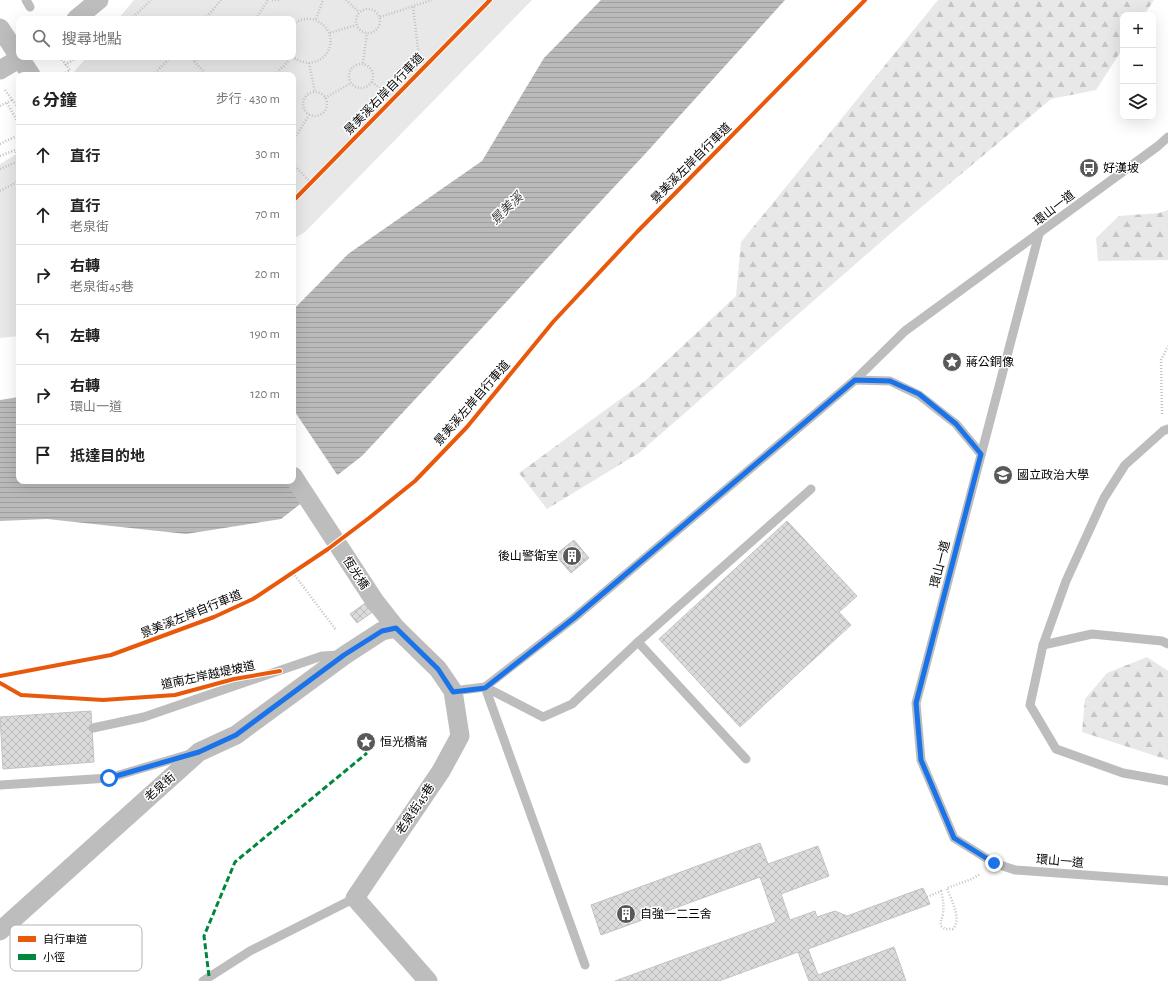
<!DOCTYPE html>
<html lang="zh-TW">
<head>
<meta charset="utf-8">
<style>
  :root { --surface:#fff; --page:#f6f6f6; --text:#222; --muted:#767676; --line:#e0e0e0 }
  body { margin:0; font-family:"Alegreya Sans","Noto Sans TC",sans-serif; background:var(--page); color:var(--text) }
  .controls { position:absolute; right:12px; top:12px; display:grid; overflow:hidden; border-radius:8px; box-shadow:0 4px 16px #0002 }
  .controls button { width:36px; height:36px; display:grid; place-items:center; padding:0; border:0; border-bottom:1px solid var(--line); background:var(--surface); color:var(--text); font:20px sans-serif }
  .stop { position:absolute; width:12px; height:12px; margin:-9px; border:3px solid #1a73e8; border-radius:50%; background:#fff }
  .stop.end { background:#1a73e8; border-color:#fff; box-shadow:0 1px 4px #0008 }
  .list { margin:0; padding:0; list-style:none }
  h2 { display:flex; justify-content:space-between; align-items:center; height:52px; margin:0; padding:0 16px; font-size:17px }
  h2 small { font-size:13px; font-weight:400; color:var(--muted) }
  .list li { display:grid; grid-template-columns:26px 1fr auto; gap:12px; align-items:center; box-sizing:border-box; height:60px; padding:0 16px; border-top:1px solid var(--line) }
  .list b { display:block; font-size:15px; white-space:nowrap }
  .list p { margin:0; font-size:13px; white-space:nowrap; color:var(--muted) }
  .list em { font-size:13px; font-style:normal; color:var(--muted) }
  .icon { flex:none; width:22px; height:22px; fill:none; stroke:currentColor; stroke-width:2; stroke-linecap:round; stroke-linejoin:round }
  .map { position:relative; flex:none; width:1168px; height:981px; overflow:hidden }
  .search { position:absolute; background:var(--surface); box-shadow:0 4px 16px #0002; left:16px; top:16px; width:280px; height:44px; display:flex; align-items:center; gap:10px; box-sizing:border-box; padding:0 14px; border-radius:8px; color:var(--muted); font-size:15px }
  .panel { position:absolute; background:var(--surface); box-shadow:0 4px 16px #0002; left:16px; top:72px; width:280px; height:412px; border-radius:8px }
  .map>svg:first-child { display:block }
  .green { fill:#e8e8e8 }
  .forest { fill:url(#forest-firs) }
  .water { fill:url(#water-rules) }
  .pier { fill:#fff }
  .building { fill:url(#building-cross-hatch); stroke:#c3c3c3 }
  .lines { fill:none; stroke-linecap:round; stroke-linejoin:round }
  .path { stroke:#c2c2c2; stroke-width:2.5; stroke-dasharray:1 2; stroke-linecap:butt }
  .service { stroke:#bdbdbd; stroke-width:9 }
  .minor { stroke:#bdbdbd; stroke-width:19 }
  .minor-bridge { stroke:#bdbdbd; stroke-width:19 }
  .quiet { stroke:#00873e; stroke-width:3; stroke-dasharray:6 3; stroke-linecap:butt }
  .cycleway-casing { stroke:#fff; stroke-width:6 }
  .cycleway { stroke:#e8590c; stroke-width:4 }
  .route { stroke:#1a73e8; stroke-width:5 }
  .labels { text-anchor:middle; stroke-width:3; stroke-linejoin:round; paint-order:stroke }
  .street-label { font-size:12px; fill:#000; stroke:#fff }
  .poi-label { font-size:12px; fill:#000; stroke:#fff; text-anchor:start }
  .water-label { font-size:13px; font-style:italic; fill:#3d3d3d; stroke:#fff }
  .key { fill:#fff; stroke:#b2b2b2; stroke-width:1 }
  .key-label { font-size:11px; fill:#000 }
</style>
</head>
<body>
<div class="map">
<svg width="1168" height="981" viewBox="0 0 1168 981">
  <defs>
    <pattern id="forest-firs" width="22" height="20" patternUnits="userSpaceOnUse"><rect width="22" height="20" fill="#e8e8e8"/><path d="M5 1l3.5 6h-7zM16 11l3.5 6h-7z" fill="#c5c5c5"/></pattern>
    <pattern id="water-rules" width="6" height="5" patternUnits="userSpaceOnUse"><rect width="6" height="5" fill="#bababa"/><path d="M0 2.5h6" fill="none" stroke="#9e9e9e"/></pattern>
    <pattern id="building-cross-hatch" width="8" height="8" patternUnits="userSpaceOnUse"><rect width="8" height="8" fill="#dbdbdb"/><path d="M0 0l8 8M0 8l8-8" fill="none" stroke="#bababa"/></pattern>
  </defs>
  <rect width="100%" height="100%" fill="#fff"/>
  <g class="green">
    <polygon points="134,0 532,0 305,232 293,239 293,75 76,75 73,73 87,57 293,57 293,19 118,19"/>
    <polygon points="19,153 19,336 0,338 0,164"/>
  </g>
  <g class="forest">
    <polygon points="938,0 1154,0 1144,15 1123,15 1123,48 1096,90 1051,99 906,220 639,453 547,509 519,473 645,381 736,296 741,242"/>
    <polygon points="1168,210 1168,260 1098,261 1096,238 1119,216 1159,213"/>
    <polygon points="1147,657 1168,671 1168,760 1082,732 1085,699 1107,673"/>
  </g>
  <polygon class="water" points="601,0 785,0 645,154 362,456 281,519 186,534 47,519 0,521 0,400 19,397 19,481 293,481 293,310 348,254 482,161 544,58"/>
  <polygon class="pier" points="293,409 338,476 304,504 293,481"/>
  <g class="building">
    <polygon points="787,521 857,596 839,612 851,625 740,727 659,639"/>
    <polygon points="574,540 589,558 571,573 555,555"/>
    <polygon points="367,602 374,611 357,623 350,614"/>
    <polygon points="91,711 94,762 3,769 0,717"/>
    <polygon points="760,843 768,864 818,846 829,876 781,894 790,920 815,911 817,917 835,911 847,916 923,888 930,904 808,949 818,975 894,947 906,981 809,981 798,952 719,981 615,981 776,922 760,877 601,935 591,905"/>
  </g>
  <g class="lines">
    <g class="path">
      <polyline points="272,0 279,0"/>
      <polyline points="346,0 359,12"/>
      <polyline points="413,7 419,57 426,65"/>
      <circle cx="368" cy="21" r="12"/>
      <polyline points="380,17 432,0"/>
      <polyline points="131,19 151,0"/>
      <polyline points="205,19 221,0"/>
      <polyline points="256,19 268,0"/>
      <polyline points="316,19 323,0"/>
      <path d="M293,24C301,19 310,16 319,22C346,39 321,77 293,57"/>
      <polyline points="330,33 356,25"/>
      <polyline points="60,57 70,70 61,75"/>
      <polyline points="190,57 207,75"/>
      <polyline points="194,61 202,57"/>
      <polyline points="309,63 315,92"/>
      <polyline points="363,63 367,33"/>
      <circle cx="361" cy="76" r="12"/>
      <polyline points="65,65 78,57"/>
      <polyline points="153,75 171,57"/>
      <polyline points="275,75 292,57"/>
      <polyline points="372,82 394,99"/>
      <polyline points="5,90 17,106 19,105"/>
      <circle cx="315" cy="104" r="12"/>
      <polyline points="325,98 351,83"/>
      <polyline points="7,103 19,124"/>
      <polyline points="0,106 12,100"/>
      <polyline points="293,141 309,115"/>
      <polyline points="0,144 19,135"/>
      <polyline points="0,156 15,150 19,160"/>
      <polyline points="293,164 311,183"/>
      <polyline points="0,169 19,161"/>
      <polyline points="0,191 19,181"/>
      <polyline points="1162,414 1161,360 1168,346"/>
      <polyline points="293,573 336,630"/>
      <path d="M927,897L941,891C943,899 944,905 943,914C942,919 940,921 941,926L945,929H953C962,918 951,900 947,888L972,879L980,874"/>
    </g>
    <g class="service">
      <polyline points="26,0 30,7"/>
      <polyline points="1039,234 916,703 921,760 954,838 994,863 1015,870 1168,881"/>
      <polyline points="855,380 890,381 919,395 956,424 981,454"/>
      <polyline points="1168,429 1163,431 1125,465 1104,498 1066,581 1043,645 1030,705 1056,749 1123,773 1168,781"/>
      <polyline points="638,642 811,489"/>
      <polyline points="1043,645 1092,634 1162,641 1168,644"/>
      <polyline points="485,687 543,717 572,704 638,642 746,759"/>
      <polyline points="485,687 585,965"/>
      <polyline points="453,691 485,687 574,618 855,380 905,331 1158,146 1168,137"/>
      <polyline points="93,728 144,717 322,656 340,655"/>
      <polyline points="0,785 109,778 190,754"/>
      <polyline points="203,981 250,951 355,898"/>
    </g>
    <g class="minor">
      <polyline points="76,19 99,0"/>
      <polyline points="0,70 22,57"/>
      <polyline points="293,476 374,600 396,628 438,669 453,691 460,736 441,771 355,898 428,981"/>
      <polyline points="0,931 199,752 236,735 345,655 382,631 396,628"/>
    </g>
    <polyline class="minor-bridge" points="0,28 31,75"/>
    <polyline class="quiet" points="209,976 204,936 235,862 367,753"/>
    <g class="cycleway-casing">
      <g id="cycleway">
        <polyline points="293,201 490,0"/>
        <polyline points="0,676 111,655 214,617 253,599 328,549 369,518 415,481 467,427 553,322 637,232 865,0"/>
        <polyline points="0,683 21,695 103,700 175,695 234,679 280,671"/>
      </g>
    </g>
    <use href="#cycleway" class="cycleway"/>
  </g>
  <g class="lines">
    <polyline class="route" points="109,778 199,752 236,735 344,655 382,631 396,628 438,669 453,692 485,688 574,618 855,380 890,381 919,394 956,424 981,454 916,703 921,760 954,838 994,863"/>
  </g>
  <defs>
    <g id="bus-disc" transform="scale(1)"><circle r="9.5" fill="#595959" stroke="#fff"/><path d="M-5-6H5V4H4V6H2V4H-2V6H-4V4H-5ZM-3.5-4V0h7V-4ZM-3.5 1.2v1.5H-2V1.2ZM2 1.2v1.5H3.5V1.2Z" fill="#fff"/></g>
    <g id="sight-disc" transform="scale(1)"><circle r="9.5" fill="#595959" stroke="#fff"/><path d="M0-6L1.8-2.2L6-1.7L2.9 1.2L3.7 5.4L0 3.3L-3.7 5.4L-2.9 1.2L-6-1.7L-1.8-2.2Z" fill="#fff"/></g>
    <g id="university-disc" transform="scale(1)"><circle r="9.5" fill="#595959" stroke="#fff"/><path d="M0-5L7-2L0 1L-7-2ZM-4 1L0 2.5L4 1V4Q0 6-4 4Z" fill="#fff"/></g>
    <g id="building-disc" transform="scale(1)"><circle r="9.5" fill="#595959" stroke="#fff"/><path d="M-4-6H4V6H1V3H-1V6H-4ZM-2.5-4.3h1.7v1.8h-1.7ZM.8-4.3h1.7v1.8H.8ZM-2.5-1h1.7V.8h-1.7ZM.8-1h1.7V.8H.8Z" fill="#fff"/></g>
  </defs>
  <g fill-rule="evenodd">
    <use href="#bus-disc" x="1089" y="168"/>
    <use href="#sight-disc" x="952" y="362"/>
    <use href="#university-disc" x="1003" y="475"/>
    <use href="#building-disc" x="572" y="556"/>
    <use href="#sight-disc" x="366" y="742"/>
    <use href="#building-disc" x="626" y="914"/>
  </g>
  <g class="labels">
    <g class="street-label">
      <text transform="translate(384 94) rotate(-46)" y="4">景美溪右岸自行車道</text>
      <text transform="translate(691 163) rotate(-45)" y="4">景美溪左岸自行車道</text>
      <text transform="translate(1054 208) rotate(-38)" y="4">環山一道</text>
      <text transform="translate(472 403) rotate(-49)" y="4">景美溪左岸自行車道</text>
      <text transform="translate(940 564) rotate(-76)" y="4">環山一道</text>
      <text transform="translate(356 573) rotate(57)" y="4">恆光橋</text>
      <text transform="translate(191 614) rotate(-22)" y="4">景美溪左岸自行車道</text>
      <text transform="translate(208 675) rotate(-12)" y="4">道南左岸越堤坡道</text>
      <text transform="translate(160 787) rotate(-42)" y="4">老泉街</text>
      <text transform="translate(415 809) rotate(-56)" y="4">老泉街45巷</text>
      <text transform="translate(1060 861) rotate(5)" y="4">環山一道</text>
    </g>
    <g class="poi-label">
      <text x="1103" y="172">好漢坡</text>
      <text x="966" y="366">蔣公銅像</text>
      <text x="1017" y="479">國立政治大學</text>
      <text x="558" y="560" text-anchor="end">後山警衛室</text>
      <text x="380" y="746">恒光橋崙</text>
      <text x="640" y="918">自強一二三舍</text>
    </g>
    <g class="water-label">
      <text transform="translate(506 208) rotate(-44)" y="5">景美溪</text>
    </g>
  </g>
  <rect x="10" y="925" width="132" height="46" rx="6" class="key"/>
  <rect x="18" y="936" width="18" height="6" fill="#e8590c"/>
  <rect x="18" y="954" width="18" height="6" fill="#00873e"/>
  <g class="key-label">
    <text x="43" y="943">自行車道</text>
    <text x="43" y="961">小徑</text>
  </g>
</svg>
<div class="controls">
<button>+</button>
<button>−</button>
<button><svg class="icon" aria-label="layers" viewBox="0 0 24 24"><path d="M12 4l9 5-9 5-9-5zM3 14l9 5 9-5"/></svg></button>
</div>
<div class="stop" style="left:109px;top:778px"></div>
<div class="stop end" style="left:994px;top:863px"></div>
<div class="search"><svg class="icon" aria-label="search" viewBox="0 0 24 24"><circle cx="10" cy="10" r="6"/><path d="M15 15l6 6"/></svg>搜尋地點</div>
<section class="panel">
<h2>6 分鐘<small>步行 · 430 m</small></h2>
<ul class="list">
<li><svg class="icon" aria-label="ahead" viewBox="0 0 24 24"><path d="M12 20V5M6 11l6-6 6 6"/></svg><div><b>直行</b></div><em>30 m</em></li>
<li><svg class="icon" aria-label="ahead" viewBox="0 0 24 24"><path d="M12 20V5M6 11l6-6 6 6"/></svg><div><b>直行</b><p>老泉街</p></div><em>70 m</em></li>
<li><svg class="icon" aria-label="right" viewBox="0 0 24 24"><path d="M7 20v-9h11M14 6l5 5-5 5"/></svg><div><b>右轉</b><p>老泉街45巷</p></div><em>20 m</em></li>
<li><svg class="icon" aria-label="left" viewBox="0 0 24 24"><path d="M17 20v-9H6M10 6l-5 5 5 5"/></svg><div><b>左轉</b></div><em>190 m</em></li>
<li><svg class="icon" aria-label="right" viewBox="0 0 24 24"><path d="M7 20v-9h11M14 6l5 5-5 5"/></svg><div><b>右轉</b><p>環山一道</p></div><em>120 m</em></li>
<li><svg class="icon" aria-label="arrive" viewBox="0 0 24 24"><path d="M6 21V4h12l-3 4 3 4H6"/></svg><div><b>抵達目的地</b></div></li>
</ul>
</section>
</div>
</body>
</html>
